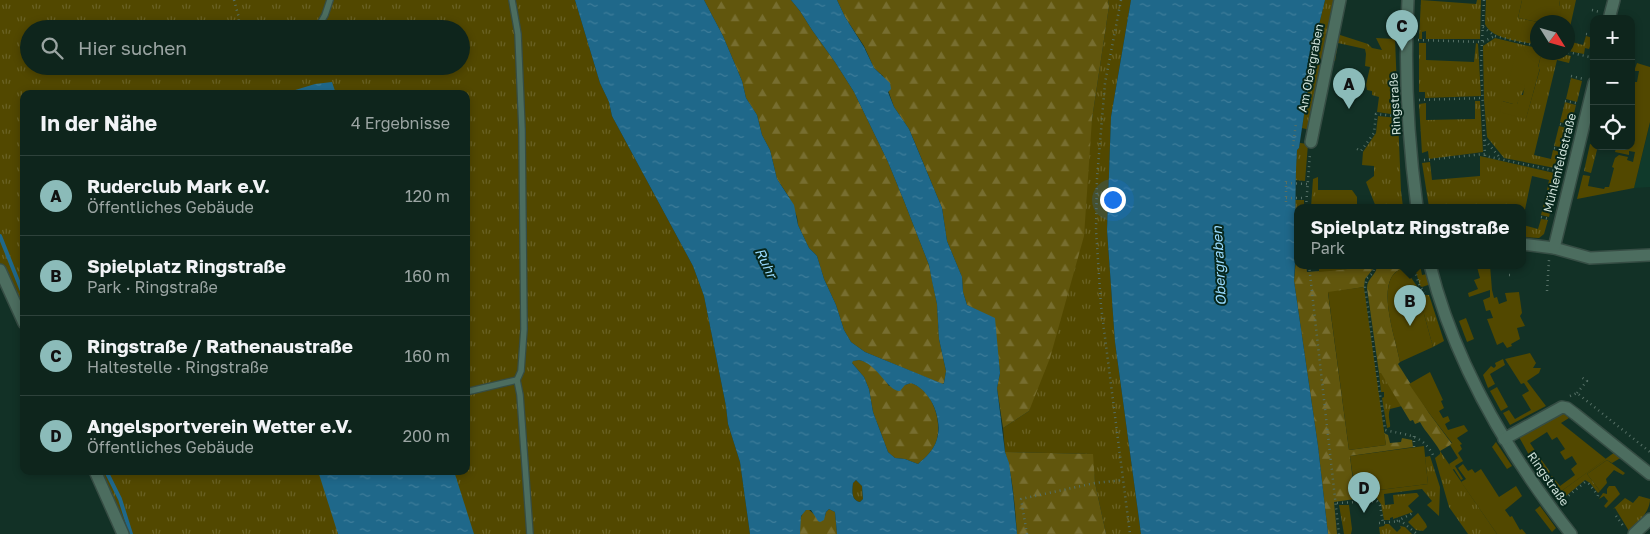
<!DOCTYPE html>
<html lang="de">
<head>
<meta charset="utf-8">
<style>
  :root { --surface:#0e251c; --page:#172d25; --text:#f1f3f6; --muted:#9ba5a3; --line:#2e423b; --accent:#8bbbb9 }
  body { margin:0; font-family:"Golos Text",sans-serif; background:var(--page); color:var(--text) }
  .controls { position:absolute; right:15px; top:15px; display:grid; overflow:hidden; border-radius:10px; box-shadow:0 2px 8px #0003 }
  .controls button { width:45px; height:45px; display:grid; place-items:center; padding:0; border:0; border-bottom:1px solid var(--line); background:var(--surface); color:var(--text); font:25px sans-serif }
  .compass { position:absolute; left:1530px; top:15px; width:45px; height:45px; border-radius:50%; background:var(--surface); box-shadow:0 2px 8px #0003; rotate:127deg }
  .you { position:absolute; left:1112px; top:199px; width:18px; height:18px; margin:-12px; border:4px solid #fff; border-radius:50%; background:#1a73e8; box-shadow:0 0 0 8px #1a73e833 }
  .badge { display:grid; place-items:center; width:32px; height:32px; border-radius:50%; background:var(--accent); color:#111; font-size:16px; font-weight:700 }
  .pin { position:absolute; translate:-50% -41px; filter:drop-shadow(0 1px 2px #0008) }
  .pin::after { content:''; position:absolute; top:26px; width:18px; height:15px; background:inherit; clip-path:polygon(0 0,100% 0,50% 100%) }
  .popup { position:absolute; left:1294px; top:204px; width:232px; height:65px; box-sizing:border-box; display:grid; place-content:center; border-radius:10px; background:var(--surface); filter:drop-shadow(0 1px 4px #0005); font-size:16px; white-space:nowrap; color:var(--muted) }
  .popup b { font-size:19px; color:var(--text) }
  .popup::after { content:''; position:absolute; left:50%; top:100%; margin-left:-10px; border:10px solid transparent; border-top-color:var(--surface) }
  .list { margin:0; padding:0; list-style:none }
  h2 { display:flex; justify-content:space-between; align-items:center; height:65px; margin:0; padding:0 20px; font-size:21px }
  h2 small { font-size:16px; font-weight:400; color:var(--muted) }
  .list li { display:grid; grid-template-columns:32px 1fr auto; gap:15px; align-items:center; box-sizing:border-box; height:80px; padding:0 20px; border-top:1px solid var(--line) }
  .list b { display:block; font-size:19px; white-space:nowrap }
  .list p { margin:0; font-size:16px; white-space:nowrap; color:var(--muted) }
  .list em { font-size:16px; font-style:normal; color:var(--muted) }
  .icon { flex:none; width:28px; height:28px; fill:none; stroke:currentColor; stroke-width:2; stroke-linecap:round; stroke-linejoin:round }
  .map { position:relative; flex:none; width:1650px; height:534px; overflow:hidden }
  .search { position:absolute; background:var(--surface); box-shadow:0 2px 8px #0003; left:20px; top:20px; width:450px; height:55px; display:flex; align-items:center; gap:12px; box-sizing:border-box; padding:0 18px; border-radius:28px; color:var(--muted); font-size:19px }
  .panel { position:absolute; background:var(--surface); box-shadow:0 2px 8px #0003; left:20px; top:90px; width:450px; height:385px; border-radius:10px }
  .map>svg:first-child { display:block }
  .built { fill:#103a2b }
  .grass { fill:url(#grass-tufts); fill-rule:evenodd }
  .forest { fill:url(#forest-firs) }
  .green { fill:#524800 }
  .water { fill:url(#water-ripples); fill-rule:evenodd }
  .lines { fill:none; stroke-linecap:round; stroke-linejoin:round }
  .stream { stroke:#1f688a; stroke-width:4 }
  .service-casing { stroke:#364d44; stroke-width:8 }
  .minor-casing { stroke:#364d44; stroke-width:14 }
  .path { stroke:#567066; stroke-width:2.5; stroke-dasharray:1 4; stroke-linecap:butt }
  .service { stroke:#4c6d5f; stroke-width:5.5 }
  .minor { stroke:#4c6d5f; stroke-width:11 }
  .labels { text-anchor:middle; stroke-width:4; stroke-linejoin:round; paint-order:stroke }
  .street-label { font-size:12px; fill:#cfe1d9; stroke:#07271c }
  .water-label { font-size:14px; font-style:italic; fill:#97d9fe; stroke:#07271c }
</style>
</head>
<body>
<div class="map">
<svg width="1650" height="534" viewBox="0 0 1650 534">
  <defs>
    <pattern id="grass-tufts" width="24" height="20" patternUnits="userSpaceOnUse" patternTransform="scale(1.25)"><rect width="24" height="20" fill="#524800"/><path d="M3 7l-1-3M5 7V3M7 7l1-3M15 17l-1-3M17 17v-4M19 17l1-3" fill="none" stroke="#6a6225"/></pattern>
    <pattern id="forest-firs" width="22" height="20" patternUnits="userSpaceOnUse" patternTransform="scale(1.25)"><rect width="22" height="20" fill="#61560d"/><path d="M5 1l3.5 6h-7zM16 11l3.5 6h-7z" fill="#776e30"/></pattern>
    <pattern id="water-ripples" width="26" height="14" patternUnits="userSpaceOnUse" patternTransform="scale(1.25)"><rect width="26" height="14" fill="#1f688a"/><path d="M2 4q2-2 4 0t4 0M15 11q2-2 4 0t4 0" fill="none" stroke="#3e7d9a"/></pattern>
  </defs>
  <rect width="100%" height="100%" fill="#123126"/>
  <polygon class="built" points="1650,122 1650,187 1634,188 1647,136"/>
  <g class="grass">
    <path d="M0,0H575L600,83L609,102L612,116L693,266L704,296L726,406L728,424L740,462L750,534H131L128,524L127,534L95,471H466V94H24V323L0,270ZM29,29H461V66H29Z"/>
    <polygon points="1108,0 1131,0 1111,117 1107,230 1115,342 1141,534 1106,534 1095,483 1092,454 1005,452 1003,428 1029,411 1092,119 1109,6"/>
    <polygon points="1325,0 1336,0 1310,130 1302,128 1315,41"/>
    <polygon points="1421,0 1476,4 1477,0 1481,0 1480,39 1426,39 1426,31 1422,32 1422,39 1419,39"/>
    <path d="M1486,0H1522L1518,18L1538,22L1537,45C1522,41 1492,40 1485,24Z"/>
    <polygon points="1560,0 1576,0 1568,36 1568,22 1554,22 1554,20 1558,21 1561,7 1559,7"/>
    <polygon points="1337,34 1368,44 1372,48 1382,50 1376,38 1395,39 1398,115 1377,112 1379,97 1372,95 1372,91 1367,90 1366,85 1370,67 1365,66 1366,54 1365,49 1338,43 1335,61 1330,61"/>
    <polygon points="1586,36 1593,38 1589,49 1585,48 1584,54 1568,51 1568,41 1583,45"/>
    <path d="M1495,38L1537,48L1538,52L1557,53L1571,56L1569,63L1557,60L1534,155L1551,159L1553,150L1564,153L1561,163L1556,162L1555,168L1504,158L1487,137L1484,100L1483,46ZM1541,55L1538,68L1540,69L1526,118L1502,101L1513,104H1517Z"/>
    <polygon points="1419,43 1426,43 1426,60 1474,62 1476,43 1478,44 1481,96 1425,98 1425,92 1419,92"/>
    <polygon points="1571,78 1582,81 1577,102 1566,99"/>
    <polygon points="1475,101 1480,101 1483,152 1429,159 1428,151 1422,153 1419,104 1426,103 1426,120 1475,119"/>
    <polygon points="1565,102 1576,105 1571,125 1560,122"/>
    <polygon points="1378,116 1398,118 1401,191 1403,207 1376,207 1366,182 1374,176 1374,166 1362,165 1363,152 1376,133"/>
    <polygon points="1559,126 1570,129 1565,148 1554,146"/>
    <polygon points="1300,143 1308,144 1305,181 1295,180 1297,150 1299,148"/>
    <polygon points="1590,144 1594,145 1594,146 1598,146 1591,173 1584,171"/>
    <polygon points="1480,156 1554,173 1552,180 1557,182 1555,191 1547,190 1549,180 1532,176 1523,219 1522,207 1429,207 1422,163 1430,162 1432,180 1480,176"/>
    <polygon points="1318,177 1318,207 1311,207 1313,179"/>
    <polygon points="1546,195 1554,196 1549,217 1541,215"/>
    <polygon points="1295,200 1304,200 1304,207 1298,207 1298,259 1296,259"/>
    <polygon points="1541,219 1548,220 1544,234 1539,238 1523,237 1523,225 1538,229"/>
    <polygon points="1414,265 1420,265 1422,275 1427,274 1431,284 1422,287 1420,286"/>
    <polygon points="1423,295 1429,295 1444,341 1433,347 1424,314"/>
    <path d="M1381,372L1402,406L1390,409C1387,417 1391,422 1390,427L1387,428L1382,398L1384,397V392H1381L1379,373Z"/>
    <polygon points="1440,451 1497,534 1468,534 1449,507 1435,458 1440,454"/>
    <polygon points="1615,452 1622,457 1612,463 1607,460 1587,474 1600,491 1598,493 1590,483 1585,480 1560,501 1556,495"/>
    <polygon points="1538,455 1550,472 1543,477 1531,459"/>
    <polygon points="1430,456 1440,487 1439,516 1427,505 1432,501 1422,489 1384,494 1385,505 1394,504 1393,495 1415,493 1417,493 1419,496 1408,506 1413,512 1393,519 1393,517 1390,518 1390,520 1384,520 1381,504 1376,497 1355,499 1355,493 1428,484 1425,457"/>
    <path d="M856,480L862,486L863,499L860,502C851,500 852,491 853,483Z"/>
    <path d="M1639,496L1650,499C1650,512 1638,523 1629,531L1615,508L1613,509L1625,498L1633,503Z"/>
    <polygon points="1339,505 1349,505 1352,529 1351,534 1344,534"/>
    <polygon points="1418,513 1426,524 1427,527 1423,531 1416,530 1408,522"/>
    <polygon points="1385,524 1389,524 1397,532 1401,528 1400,526 1405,527 1412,534 1380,534 1379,527 1384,526"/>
  </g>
  <g class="forest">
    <polygon points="704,0 791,0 800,11 812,30 835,62 854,92 888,162 904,201 929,265 937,304 939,339 946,371 944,383 942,384 865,352 851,342 844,330 836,305 824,279 817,256 809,248 798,225 797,217 789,197 777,179 770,150 762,135 757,115 746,98 742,81 723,36"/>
    <polygon points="837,0 1108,0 1109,6 1092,119 1084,236 1050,358 1029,411 1003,428 997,388 1000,373 994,319 967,305 963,292 962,277 947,241 942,208 915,143 909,129 894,107 883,76 874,68 864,46 845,17"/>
    <polygon points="1296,259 1297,259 1298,265 1306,265 1307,272 1360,268 1373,269 1365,279 1364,287 1328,293 1349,450 1386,445 1384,433 1388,435 1390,443 1401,442 1402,438 1412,440 1413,447 1350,456 1355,499 1334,502 1337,534 1328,534 1318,446 1294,281"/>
    <path d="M1377,265H1411L1412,269L1408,271L1405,268C1371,274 1397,340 1400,362L1398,364L1429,413L1452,444L1440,451C1434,440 1426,433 1420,422L1415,424L1413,420L1410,421L1381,373H1379L1367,288C1367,278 1377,275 1377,265Z"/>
    <path d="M859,360C873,363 882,375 889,386L905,385L911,383C932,390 942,419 937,439C934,450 926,457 918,464L905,459L895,458L888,452L873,412L869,389L864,377L852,363V361Z"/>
    <path d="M1005,452L1093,454L1095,483L1106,534H1017C1015,508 1013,476 1005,452Z"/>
    <path d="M808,509L815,515L825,516L826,512L829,509L835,512L837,534H800C799,525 799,513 808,509Z"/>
  </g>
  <g class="green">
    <polygon points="1522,0 1560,0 1559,6 1562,7 1559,21 1554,20 1554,22 1538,22 1518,18"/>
    <polygon points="1517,49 1541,55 1538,67 1540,68 1526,119 1500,112 1502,101 1513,104 1517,104 1520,95 1523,95 1525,85 1509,81"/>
    <polygon points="1637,63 1650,67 1650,122 1634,188 1577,199 1583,175 1590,176 1588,186 1604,189 1605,187 1609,187 1614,168 1612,167 1615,158 1619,155 1628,157 1627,160 1633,162 1635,152 1629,151 1629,155 1615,152 1616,148 1631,146 1631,130 1633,127 1631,126 1631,84 1632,82 1637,82 1639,71 1634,71"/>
    <polygon points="1318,190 1352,190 1357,197 1357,207 1318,207"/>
    <polygon points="1319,265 1360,265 1360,268 1319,272"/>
    <polygon points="1468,265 1490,265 1492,290 1494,298 1497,297 1499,304 1507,301 1505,293 1519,292 1522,313 1520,316 1525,326 1517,328 1520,339 1511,344 1512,346 1507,348 1503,342 1497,345 1487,319 1493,318 1490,310 1486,311 1483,300 1490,297 1490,290 1469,297 1468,293 1478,289 1474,280 1480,278 1477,267 1470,269"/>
    <path d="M1405,268L1411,273L1410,276L1423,295L1424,314L1433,347L1400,362C1397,341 1371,274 1405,268Z"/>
    <polygon points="1364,287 1386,445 1349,450 1328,292"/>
    <polygon points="1466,318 1474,339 1467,342 1459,321"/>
    <polygon points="1530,353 1536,363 1533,368 1541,368 1539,373 1527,381 1546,406 1510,425 1503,413 1509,410 1515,419 1531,410 1522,395 1529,391 1524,383 1521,384 1505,359"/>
    <polygon points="1503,359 1505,365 1490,374 1495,384 1488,388 1483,375 1491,366 1494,368 1496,366 1495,363"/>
    <polygon points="1430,372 1443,400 1441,401 1444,408 1439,411 1443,418 1448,416 1450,421 1445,424 1448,430 1464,425 1468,431 1457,438 1462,444 1460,445 1462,449 1458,453 1463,461 1455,466 1463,479 1461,480 1454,469 1452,470 1449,464 1458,458 1450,445 1452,443 1429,413 1409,384"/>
    <polygon points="1497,387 1508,407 1501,411 1490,391"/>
    <polygon points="1563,413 1569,418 1561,423 1606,459 1556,495 1545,480 1552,476 1560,486 1575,475 1571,469 1577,464 1572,456 1565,460 1560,452 1565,449 1557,437 1552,440 1547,432 1530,443 1536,452 1529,455 1519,437"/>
    <polygon points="1496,442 1512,466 1507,469 1492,447"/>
    <polygon points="1424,446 1428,484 1355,493 1350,456"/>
    <polygon points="1607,460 1625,473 1623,475 1614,470 1606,479 1607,483 1600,491 1587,474"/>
    <polygon points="1463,464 1468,471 1472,469 1475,473 1481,469 1499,497 1516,486 1522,496 1505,510 1510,517 1512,516 1520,530 1522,529 1526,534 1497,534 1461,482 1466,479 1458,468"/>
    <polygon points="1609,486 1615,486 1620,494 1606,508 1604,506 1608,501 1604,496 1599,499 1603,493 1607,494 1607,489"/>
    <polygon points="1540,506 1556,528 1552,532 1535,510"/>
  </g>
  <g class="water">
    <path d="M575,0H704L723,36L742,81L746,98L757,115L762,135L770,150L777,179L794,205L798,225L809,248L817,256L824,279L836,305L844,330L851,342L865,352L943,384L944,383L946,371L939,339L937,304L932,281L929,265L904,201L888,162L854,92L835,62L812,30L800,11L791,0H837L845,17L864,47L874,68L890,83L891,89L888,92L894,107L909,129L942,208L947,241L962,277L963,292L967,305L995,318L1000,373L997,388L1005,452L1009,463L1013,493L1017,534H837L835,512L829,509L826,512L824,520L820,522L818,521L811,510H806L801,516L800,534H750L740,462L728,424L726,406L704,296L693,266L612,116L609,102L600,83ZM859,360C878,364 888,392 900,391L905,385L911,383C931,390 943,419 937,439C934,450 926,457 918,464L905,459L895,458L888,452L873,412L869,389L864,377L852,363L853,361ZM856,480L862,486L863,499L860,502C851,500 852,491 853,483Z"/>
    <path d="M1131,0H1325L1315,41L1299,148L1297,150C1294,194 1297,238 1294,281L1318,446L1328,534H1141L1115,342L1107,230L1111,117Z"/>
    <polygon points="332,82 336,94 282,94 315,84"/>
    <polygon points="318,471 454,471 474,534 338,534"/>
  </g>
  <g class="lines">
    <g class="stream">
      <polyline points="0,236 24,296"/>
      <polyline points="106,471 120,499 131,534"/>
    </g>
    <g class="service-casing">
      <g id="service">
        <polyline points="317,29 325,15 330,0"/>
        <polyline points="517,380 520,395 530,534"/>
        <polyline points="466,392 517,380 521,371 524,329 522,129 518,34 512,0"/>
      </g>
    </g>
    <g class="minor-casing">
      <g id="minor">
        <path d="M1408,0C1404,69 1408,139 1417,207"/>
        <polyline points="1609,19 1614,0"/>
        <polyline points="1311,142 1340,0"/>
        <polyline points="1522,244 1554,248 1590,258 1650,255"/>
        <polyline points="1554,248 1594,83"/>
        <path d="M1430,265C1455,365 1508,454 1571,534"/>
        <polyline points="0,270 24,323"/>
        <polyline points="1504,439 1562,407 1567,408 1575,414 1650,474"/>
        <polyline points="95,471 123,534"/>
        <polyline points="1634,534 1650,519"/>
      </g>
    </g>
    <g class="path">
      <polyline points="234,0 239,18 238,29"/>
      <polyline points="1121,0 1105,83 1097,178 1096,230 1101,306 1130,534"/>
      <polyline points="1484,0 1481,63 1485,156 1561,172"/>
      <polyline points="1592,10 1600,12"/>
      <polyline points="1483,27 1495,36 1538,46"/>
      <polyline points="1586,34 1594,35"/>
      <polyline points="1418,40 1482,42 1495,36"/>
      <polyline points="1568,52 1594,58"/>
      <polyline points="246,66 257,74 280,66"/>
      <polyline points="1571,76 1584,79"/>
      <polyline points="1419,100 1482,98"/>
      <polyline points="1565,101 1576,103"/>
      <polyline points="1560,124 1570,127"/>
      <polyline points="1485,140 1501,159"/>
      <polyline points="1293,146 1296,123"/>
      <polyline points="1554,148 1565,150"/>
      <polyline points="1357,149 1361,151 1374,133 1376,114 1396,116"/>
      <polyline points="1424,160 1485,154"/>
      <polyline points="1286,183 1307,184"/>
      <polyline points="1547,193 1555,194"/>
      <polyline points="1286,198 1306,198"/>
      <polyline points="1286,202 1286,179"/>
      <polyline points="1306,207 1310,153"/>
      <polyline points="1541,217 1549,219"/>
      <polyline points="1309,265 1339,534"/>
      <path d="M1375,265L1373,273L1367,278L1365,287L1385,430C1406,435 1422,434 1433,455"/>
      <polyline points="1413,265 1420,287 1425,292"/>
      <polyline points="1509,275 1513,275"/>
      <polyline points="1547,291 1549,260"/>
      <polyline points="1577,393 1587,381 1581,377"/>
      <polyline points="1570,396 1577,393 1650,452"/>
      <polyline points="1414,436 1414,447"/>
      <polyline points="1530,458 1537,453"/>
      <polyline points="1544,479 1551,474"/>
      <polyline points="1561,502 1585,482 1589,484 1598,495 1597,498"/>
      <polyline points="1337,503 1377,501 1380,505 1383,523"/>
      <polyline points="1616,516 1624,527"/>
      <polyline points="1397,521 1413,513"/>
      <polyline points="1379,523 1401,521 1417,534"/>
      <polyline points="1027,534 1021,499 1095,483 1123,480"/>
    </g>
    <use href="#service" class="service"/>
    <use href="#minor" class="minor"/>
  </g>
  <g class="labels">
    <g class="street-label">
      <text transform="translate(1311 68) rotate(-79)" y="4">Am Obergraben</text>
      <text transform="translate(1395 104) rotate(-93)" y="4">Ringstraße</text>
      <text transform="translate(1560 163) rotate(-76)" y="4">Mühlenfeldstraße</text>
      <text transform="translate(1548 479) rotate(55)" y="4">Ringstraße</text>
    </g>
    <g class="water-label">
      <text transform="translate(766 263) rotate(64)" y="5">Ruhr</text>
      <text transform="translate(1219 266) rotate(-93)" y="5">Obergraben</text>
    </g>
  </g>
</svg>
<div class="controls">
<button>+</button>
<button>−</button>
<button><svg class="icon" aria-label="locate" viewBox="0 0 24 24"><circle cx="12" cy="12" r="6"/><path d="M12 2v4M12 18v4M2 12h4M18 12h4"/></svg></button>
</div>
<svg class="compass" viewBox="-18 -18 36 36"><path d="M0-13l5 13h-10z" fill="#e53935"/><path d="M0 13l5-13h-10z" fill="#9ba5a3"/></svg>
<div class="you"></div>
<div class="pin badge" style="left:1349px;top:109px">A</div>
<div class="pin badge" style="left:1410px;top:326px">B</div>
<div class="popup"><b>Spielplatz Ringstraße</b>Park</div>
<div class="pin badge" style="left:1402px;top:51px">C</div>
<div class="pin badge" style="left:1364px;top:513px">D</div>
<div class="search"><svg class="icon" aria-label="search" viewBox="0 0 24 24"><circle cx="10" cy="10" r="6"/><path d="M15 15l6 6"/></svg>Hier suchen</div>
<section class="panel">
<h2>In der Nähe<small>4 Ergebnisse</small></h2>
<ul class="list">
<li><span class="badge">A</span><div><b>Ruderclub Mark e.V.</b><p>Öffentliches Gebäude</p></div><em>120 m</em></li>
<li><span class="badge">B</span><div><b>Spielplatz Ringstraße</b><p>Park · Ringstraße</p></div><em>160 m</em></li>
<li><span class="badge">C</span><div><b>Ringstraße / Rathenaustraße</b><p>Haltestelle · Ringstraße</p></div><em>160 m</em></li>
<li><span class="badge">D</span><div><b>Angelsportverein Wetter e.V.</b><p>Öffentliches Gebäude</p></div><em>200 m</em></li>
</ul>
</section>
</div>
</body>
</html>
